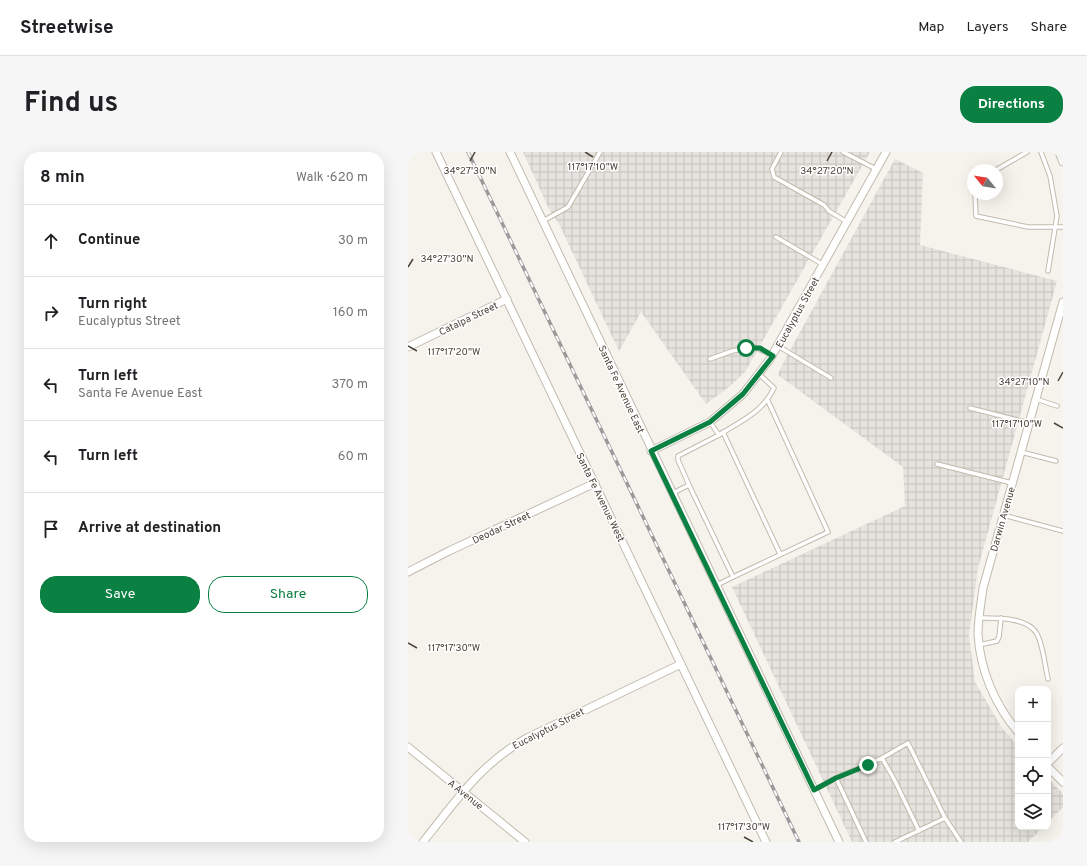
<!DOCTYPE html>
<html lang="en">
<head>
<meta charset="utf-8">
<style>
  :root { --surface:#fff; --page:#f6f6f6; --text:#202124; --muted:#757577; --line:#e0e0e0; --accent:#0b8043 }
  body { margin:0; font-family:Overpass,sans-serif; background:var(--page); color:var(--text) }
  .controls { position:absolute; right:12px; bottom:12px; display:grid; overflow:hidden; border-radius:8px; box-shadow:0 4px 16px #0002 }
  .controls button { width:36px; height:36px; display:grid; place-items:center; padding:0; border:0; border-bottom:1px solid var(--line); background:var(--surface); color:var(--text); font:20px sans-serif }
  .compass { position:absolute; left:559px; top:12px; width:36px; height:36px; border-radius:50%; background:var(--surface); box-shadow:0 4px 16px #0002; rotate:300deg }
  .stop { position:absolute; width:12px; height:12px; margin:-9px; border:3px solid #0b8043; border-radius:50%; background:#fff }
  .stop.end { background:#0b8043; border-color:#fff; box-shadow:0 1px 4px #0008 }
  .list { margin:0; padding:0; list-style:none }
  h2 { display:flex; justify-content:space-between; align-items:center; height:52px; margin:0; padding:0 16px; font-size:17px }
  h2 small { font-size:13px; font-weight:400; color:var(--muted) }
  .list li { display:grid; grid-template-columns:26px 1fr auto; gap:12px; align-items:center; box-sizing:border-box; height:72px; padding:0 16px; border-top:1px solid var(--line) }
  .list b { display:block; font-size:15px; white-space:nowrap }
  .list p { margin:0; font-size:13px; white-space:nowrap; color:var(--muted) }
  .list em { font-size:13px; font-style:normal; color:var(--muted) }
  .actions { display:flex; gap:8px; padding:12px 16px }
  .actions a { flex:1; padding:9px 0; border:1px solid var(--accent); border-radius:16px; text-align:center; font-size:14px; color:var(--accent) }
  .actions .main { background:var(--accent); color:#fff }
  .icon { flex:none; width:22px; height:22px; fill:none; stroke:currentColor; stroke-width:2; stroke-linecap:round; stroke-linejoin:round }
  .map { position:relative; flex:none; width:655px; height:690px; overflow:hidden; border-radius:16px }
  header { display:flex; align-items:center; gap:24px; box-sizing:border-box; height:56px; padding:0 20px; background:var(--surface); border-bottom:1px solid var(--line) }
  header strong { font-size:19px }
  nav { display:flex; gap:22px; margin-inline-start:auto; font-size:14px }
  .intro { display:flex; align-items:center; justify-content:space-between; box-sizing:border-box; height:96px; padding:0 24px }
  h1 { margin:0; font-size:28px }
  .button { padding:10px 18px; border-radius:16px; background:var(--accent); color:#fff; font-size:14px; font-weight:700 }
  main { display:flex; gap:24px; padding:0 24px }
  aside { flex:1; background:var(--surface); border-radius:16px; box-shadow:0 4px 16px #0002 }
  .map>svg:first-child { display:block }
  .industrial { fill:url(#industrial-grid) }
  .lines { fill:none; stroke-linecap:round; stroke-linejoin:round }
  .lane-casing { stroke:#c2bbae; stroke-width:5.5 }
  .street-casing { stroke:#c2bbae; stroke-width:9 }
  .lane { stroke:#fff; stroke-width:3.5 }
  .street { stroke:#fff; stroke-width:7 }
  .rail-casing { stroke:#9a9a9a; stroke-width:3.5 }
  .rail { stroke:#fff; stroke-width:2; stroke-dasharray:6; stroke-linecap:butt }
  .route { stroke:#0b8043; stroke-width:5 }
  .ticks { fill:none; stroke:#4b4439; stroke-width:1.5 }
  .labels { text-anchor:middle; stroke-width:3; stroke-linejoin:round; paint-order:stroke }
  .street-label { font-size:10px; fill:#4b4439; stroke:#fff }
  .ticks-label { font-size:10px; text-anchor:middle; fill:#4b4439; stroke:#fff; stroke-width:3; stroke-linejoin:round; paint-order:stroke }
</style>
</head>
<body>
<header>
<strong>Streetwise</strong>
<nav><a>Map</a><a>Layers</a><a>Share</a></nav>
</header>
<div class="intro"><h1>Find us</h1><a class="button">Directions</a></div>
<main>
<aside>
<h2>8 min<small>Walk · 620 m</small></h2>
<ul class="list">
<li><svg class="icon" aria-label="ahead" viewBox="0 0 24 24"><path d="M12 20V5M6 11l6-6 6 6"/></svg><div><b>Continue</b></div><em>30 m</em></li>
<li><svg class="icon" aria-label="right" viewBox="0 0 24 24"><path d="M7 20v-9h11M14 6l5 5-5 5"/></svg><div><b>Turn right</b><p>Eucalyptus Street</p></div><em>160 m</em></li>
<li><svg class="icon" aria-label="left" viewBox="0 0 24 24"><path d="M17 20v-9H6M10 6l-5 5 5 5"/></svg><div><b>Turn left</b><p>Santa Fe Avenue East</p></div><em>370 m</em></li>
<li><svg class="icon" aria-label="left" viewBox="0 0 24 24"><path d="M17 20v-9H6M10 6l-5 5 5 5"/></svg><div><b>Turn left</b></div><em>60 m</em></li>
<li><svg class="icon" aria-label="arrive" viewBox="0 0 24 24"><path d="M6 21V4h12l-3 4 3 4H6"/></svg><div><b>Arrive at destination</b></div></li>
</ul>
<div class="actions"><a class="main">Save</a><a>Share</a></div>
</aside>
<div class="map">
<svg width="655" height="690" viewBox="0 0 655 690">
  <defs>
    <pattern id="industrial-grid" width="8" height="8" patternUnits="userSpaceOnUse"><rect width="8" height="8" fill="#e6e2dd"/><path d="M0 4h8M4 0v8" fill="none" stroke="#c7c3be"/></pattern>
  </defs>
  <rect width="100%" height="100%" fill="#f6f3ec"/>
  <g class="industrial">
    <polygon points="115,0 462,0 337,220 321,235 298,252 233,160 211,199 151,72 141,57"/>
    <polygon points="487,7 515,21 512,93 649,129 570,416 561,483 567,530 594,576 610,594 610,675 635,675 620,690 444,690 324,435 497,354 495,315 370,223 375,211"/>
    <polygon points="640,626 655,642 655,655 640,670"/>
  </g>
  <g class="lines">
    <g class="lane-casing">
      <g id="lane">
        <polyline points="373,0 364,17 366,25 416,53 421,59 439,70"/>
        <polyline points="435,0 468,17"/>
        <polyline points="633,0 642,24 649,64 640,119"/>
        <polyline points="588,18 619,0"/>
        <polyline points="567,42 568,64 620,75 655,75"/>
        <polyline points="135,69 160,55 192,0"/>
        <polyline points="368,85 414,112"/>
        <polyline points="370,194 423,226"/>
        <polyline points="302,207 324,199 346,195 364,203"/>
        <polyline points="628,247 649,254"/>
        <polyline points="562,256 621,271"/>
        <path d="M302,270L311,283C333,269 355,260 366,236L351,222"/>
        <polyline points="315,280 372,402"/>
        <polyline points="613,300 648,309"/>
        <polyline points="529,312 604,331"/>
        <polyline points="281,333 270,308 270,304 311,283"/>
        <polyline points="265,341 281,333 325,425 309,433"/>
        <polyline points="595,363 655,379"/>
        <polyline points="325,425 420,380 360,249"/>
        <path d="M572,466C588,466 620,465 629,482C635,493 637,514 640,527"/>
        <polyline points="571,493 589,489 591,485 593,466"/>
        <polyline points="474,606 500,591 537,666"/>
        <polyline points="428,626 474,606 486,627 511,679"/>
        <polyline points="406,638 428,626 458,690"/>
        <polyline points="487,690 537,666 553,690"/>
      </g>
    </g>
    <g class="street-casing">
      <g id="street">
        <polyline points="28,0 358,690"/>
        <polyline points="102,0 431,690"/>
        <polyline points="651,0 655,10"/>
        <polyline points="0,195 99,147"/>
        <polyline points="243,299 302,270 335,242 362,207 478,0"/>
        <polyline points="0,420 41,399 187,331"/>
        <path d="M610,580C587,553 572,518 570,482C570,467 573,451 575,436L655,150"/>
        <polyline points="0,595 117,690"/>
        <polyline points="640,611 655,596"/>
        <polyline points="640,615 655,630"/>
        <path d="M15,690C47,650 73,611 119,586L273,512"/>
      </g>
    </g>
    <use href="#lane" class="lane"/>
    <use href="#street" class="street"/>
    <g class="rail-casing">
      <polyline id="rail" points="60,0 391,690"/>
    </g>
    <use href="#rail" class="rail"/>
  </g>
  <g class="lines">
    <polyline class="route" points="338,196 352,196 365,204 335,242 302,270 243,299 406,638 428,626 460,613"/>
  </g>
  <path class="ticks" d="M177,0L185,5M62,9L67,0M419,9L424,0M0,115L5,107M0,194L9,199M650,229L655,220M646,271L655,276M0,491L9,496M336,685L345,690"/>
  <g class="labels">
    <g class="street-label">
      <text transform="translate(389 160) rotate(-61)" y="4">Eucalyptus Street</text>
      <text transform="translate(60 166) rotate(-26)" y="4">Catalpa Street</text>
      <text transform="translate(214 237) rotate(65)" y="4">Santa Fe Avenue East</text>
      <text transform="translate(193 345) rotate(64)" y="4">Santa Fe Avenue West</text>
      <text transform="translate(594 367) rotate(-74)" y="4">Darwin Avenue</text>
      <text transform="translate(93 375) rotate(-25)" y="4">Deodar Street</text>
      <text transform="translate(140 576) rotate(-27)" y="4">Eucalyptus Street</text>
      <text transform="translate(58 642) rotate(39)" y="4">A Avenue</text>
    </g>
  </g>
  <g class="ticks-label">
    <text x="185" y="18">117°17'10"W</text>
    <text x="62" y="22">34°27'30"N</text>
    <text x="419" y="22">34°27'20"N</text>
    <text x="39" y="110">34°27'30"N</text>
    <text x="46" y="203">117°17'20"W</text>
    <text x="616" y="233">34°27'10"N</text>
    <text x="609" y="275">117°17'10"W</text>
    <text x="46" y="499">117°17'30"W</text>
    <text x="336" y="678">117°17'30"W</text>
  </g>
</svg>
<div class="controls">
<button>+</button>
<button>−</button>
<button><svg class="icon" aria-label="locate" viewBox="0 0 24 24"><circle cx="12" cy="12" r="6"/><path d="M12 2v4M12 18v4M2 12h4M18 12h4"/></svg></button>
<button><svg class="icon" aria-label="layers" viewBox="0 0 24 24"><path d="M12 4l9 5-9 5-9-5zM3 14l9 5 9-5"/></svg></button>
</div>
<svg class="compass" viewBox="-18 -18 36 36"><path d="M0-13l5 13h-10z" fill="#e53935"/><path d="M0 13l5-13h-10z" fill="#757577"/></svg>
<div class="stop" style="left:338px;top:196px"></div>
<div class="stop end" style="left:460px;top:613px"></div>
</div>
</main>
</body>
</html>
